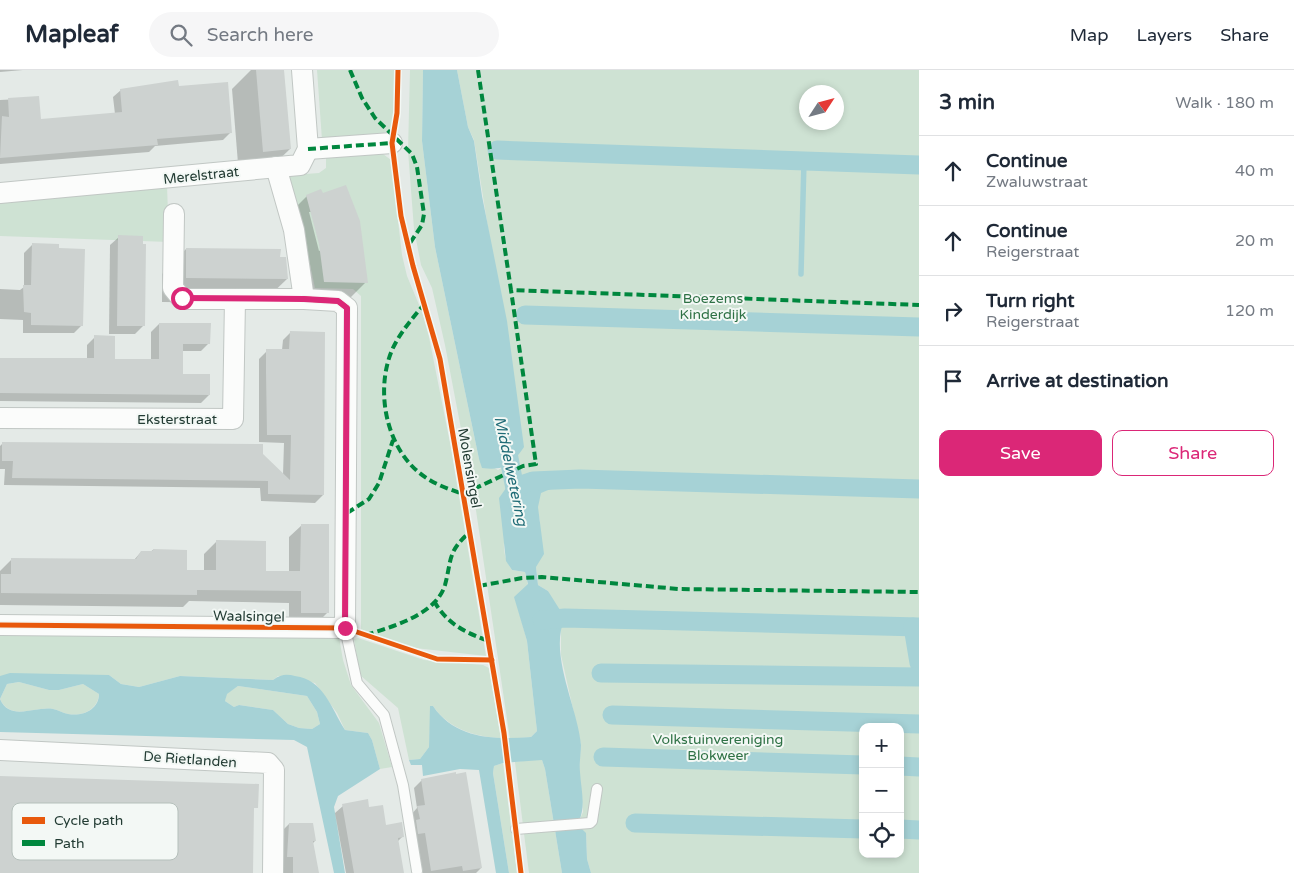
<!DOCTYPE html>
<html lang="en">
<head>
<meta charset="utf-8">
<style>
  :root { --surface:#fff; --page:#f6f6f7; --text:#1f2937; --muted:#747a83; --line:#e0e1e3; --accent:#db2777 }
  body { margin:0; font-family:"Varela Round",sans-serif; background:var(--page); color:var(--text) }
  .controls { position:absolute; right:15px; bottom:15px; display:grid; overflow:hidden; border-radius:10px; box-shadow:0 2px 8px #0003 }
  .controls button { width:45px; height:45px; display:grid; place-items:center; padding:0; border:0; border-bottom:1px solid var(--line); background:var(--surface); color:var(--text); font:25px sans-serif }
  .compass { position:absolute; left:799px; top:15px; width:45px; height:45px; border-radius:50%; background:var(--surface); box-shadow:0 2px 8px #0003; rotate:54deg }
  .stop { position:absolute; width:15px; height:15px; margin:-11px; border:4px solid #db2777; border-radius:50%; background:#fff }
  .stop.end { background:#db2777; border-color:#fff; box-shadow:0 1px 5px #0008 }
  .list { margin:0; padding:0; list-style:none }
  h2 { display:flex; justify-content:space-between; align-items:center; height:65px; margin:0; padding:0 20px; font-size:21px }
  h2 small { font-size:16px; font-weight:400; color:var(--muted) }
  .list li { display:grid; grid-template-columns:32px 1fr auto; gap:15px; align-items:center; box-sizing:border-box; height:70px; padding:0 20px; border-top:1px solid var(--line) }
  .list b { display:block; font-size:19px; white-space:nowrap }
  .list p { margin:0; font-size:16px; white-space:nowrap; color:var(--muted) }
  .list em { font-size:16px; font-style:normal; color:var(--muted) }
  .actions { display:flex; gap:10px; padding:15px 20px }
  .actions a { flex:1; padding:11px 0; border:1px solid var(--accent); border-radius:10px; text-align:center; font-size:18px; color:var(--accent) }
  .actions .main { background:var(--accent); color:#fff }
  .icon { flex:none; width:28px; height:28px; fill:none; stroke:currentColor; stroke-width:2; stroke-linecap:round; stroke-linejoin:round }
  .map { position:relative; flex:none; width:919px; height:803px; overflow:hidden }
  header { display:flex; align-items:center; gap:30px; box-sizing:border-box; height:70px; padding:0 25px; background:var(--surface); border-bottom:1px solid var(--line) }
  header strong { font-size:24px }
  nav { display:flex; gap:28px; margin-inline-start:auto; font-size:18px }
  .search { width:350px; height:45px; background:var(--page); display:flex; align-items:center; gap:12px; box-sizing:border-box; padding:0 18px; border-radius:28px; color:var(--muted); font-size:19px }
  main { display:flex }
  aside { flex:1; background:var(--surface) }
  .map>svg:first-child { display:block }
  .green { fill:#cee2d3; fill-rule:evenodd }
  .water { fill:#a6d2d6; fill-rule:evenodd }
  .shadow { fill:#0003; fill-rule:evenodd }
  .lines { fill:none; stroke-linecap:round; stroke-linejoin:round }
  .stream { stroke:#a6d2d6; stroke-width:5.5 }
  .canal { stroke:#a6d2d6; stroke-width:19 }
  .building { fill:#cdd2d0 }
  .lane-casing { stroke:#c1c7c4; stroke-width:12 }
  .street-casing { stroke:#c1c7c4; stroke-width:22 }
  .lane { stroke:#fbfcfb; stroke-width:10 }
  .street { stroke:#fbfcfb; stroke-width:20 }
  .quiet { stroke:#00873e; stroke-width:4; stroke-dasharray:8 4; stroke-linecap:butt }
  .cycleway-casing { stroke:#f3f8f5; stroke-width:8 }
  .cycleway { stroke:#e8590c; stroke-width:5 }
  .route { stroke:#db2777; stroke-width:6 }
  .labels { text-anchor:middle; stroke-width:4; stroke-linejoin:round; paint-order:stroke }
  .street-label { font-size:14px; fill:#233c34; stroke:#f3f8f5 }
  .park-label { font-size:14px; fill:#2e7145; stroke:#f3f8f5 }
  .water-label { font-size:15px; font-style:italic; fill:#1f6b76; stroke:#f3f8f5 }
  .key { fill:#f3f8f5; stroke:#b5c0bb; stroke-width:1 }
  .key-label { font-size:14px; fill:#233c34 }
</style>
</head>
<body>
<header>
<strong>Mapleaf</strong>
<div class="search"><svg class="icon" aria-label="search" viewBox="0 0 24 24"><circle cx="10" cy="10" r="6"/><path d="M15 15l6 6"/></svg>Search here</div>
<nav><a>Map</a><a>Layers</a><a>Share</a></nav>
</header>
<main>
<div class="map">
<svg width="919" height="803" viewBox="0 0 919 803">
  <rect width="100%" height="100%" fill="#e4eae7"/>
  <g class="green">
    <polygon points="317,0 396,0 398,22 391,59 378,66 322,70"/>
    <path d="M410,0H423L422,71L435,177L479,389L498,400L515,390L519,353L474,70L468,57L457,0H919V803H591L587,789L586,764L582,759L579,751L583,742L579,699L581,675L561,585V556L548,521L538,515L536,497L540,452L531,403C518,431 490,471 512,500L525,502L528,515L515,527L527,571L537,661L531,667L510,669L474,427L445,275L432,218L421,195L414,159L408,81ZM806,22H836V52H806ZM863,657H900V784H863Z"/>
    <polygon points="379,81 391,90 402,185 407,206 422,242 429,267 450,373 486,586 415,578 361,562 361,226 353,219 315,218 304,166 279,106 319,103 326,98 326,85"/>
    <polygon points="167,115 169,172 0,166 0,129"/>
    <polygon points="0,562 339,567 343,590 351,615 379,653 392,697 380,699 372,670 368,663 345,660 337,643 315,613 278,606 273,610 180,606 139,617 121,614 109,605 0,606"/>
    <path d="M358,568L424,590L483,595L489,598L501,668C475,667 449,659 433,636H431L429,677L420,689L409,690L398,638L360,605L354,569Z"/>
    <path d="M19,612L49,620H59L83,614L99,624C98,639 83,647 68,644C63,643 58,640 53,639C35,636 11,652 0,629L7,614Z"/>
    <polygon points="238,616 307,626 317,642 320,654 312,659 299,658 288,654 273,640 239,635 234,637 225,631 226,624"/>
    <polygon points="538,689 542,690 545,699 562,803 529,803 515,692"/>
    <polygon points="503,693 517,803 509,803 493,703 494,696"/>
  </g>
  <g class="water">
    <path d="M423,0H457L468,57L474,71L482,126L507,251L524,377C512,395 504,401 482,398L479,389L435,177L422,71Z"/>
    <path d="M531,402L534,411L736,413L553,418L541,423L538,437L544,484L536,497L538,515L548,521L565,548C548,583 578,638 581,675C581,684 579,693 580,702C581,719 586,736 579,751L582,759L586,763L587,789L591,803H562L545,699L542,690L503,693L494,696L493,703L509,803H496L479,700L460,699L423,706L422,695H411L409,690L420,689L429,677L430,636H433C455,669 495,670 531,667L537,661L527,571L514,527L528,514L525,502L512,500L506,491L499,428L511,411Z"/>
    <path d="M10,603L109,605L121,614L139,617L180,606L273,610C281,604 287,604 295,606C324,610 331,638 345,660L368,663L372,670L380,699L338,726L334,737L345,803H334L307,677L294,670L0,662V606ZM19,612L49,620H59L83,614L99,624C99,639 83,647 68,644C63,643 58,640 53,639C35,636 10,652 0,629L7,614ZM238,616L307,626L317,642L320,654L312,659L299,658L288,654L273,640L239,635L234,637L225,631L227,624Z"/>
  </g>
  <g class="shadow">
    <polygon points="0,0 23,0 0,2"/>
    <polygon points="251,0 283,0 290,79 265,103 239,106 232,19"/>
    <polygon points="178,17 231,62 223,70 155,76 149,82 0,94 0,30 38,28 40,50 115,44 113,27 121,20"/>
    <path d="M307,126L366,212L342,236H300L283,150ZM309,142H312L321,180L319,181Z"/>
    <polygon points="119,167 144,255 135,264 109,264 110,175"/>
    <polygon points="32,175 82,255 74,263 23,263 23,250 0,249 0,219 20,220 24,217 24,183"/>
    <polygon points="186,179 279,188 287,209 262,233 162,232 162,204"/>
    <polygon points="159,254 209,273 201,281 182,281 182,305 209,325 201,333 0,331 0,289 87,290 87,275 95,267 114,290 151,290 151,262"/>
    <polygon points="291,262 323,425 315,433 261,431 260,418 4,415 5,399 0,399 0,376 3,373 262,385 283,405 284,373 259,372 259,289 267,281 282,280 283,270"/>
    <polygon points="302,455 328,542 315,555 289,554 289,533 189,531 183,537 0,535 0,501 12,489 134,490 141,482 150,482 153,480 185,501 204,501 204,484 217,471 265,502 289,502 289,467"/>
    <polygon points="422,710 481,798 476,803 423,803 417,770 410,771 410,746 417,738 414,718"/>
    <polygon points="343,736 368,739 385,756 403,766 397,772 403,803 346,803 335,743"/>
    <polygon points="289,754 315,771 312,774 318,803 264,803 265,778"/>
  </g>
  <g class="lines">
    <polyline class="stream" points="801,204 804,91"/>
    <g class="canal">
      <polyline points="497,80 919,95"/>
      <polyline points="525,245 919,257"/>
      <polyline points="505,368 518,434"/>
      <polyline points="515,417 533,411 580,409 919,419"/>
      <polyline points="542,550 565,548 919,557"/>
      <polyline points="913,557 919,593"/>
      <polyline points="601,603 919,607"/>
      <polyline points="612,645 919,654"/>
      <polyline points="603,687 863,695"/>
      <polyline points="900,696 919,697"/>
      <polyline points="635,753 863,759"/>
      <polyline points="900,759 919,760"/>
    </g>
  </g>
  <g class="building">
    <polygon points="256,0 284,0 291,79 263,82"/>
    <polygon points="178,10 179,16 228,12 232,63 157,69 158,75 0,88 2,46 9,47 8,28 39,26 41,49 122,42 120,19"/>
    <polygon points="346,115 360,151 368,213 324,212 319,174 306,125 321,119 323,123"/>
    <polygon points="118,165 143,166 143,174 146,174 145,256 117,256"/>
    <polygon points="32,173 59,174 59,178 85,179 83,256 31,255 31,243 24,242 23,215 31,215"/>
    <polygon points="186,178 281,179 280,187 286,187 288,209 186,208"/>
    <polygon points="159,253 211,253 210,274 183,274 183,304 210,304 210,325 0,323 0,288 94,288 94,265 115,266 115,289 159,289"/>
    <polygon points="290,261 325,262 324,425 268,424 268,411 12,408 13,391 2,391 2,372 263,374 263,384 290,410 291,365 267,365 266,302 266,279 289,279"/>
    <polygon points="301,454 329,454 329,543 301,543 301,521 197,520 197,525 1,523 1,504 11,504 11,488 136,489 141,481 153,481 153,479 187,480 187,500 216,500 216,470 266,471 266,501 300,501"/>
    <polygon points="456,702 456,704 466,702 482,798 463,801 462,796 431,801 425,763 418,764 416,750 420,749 417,736 425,735 421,709"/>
    <polygon points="0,706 259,714 258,738 254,738 253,803 0,803"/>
    <polygon points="368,729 369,737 383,735 386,755 402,752 404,767 398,768 404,803 354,803 342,734"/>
    <polygon points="289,753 313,753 316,771 313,771 319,803 293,803 293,787 287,787"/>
  </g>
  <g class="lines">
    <g class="lane-casing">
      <g id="lane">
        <polyline points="345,558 357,613 384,645 403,715 417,801"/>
        <polyline points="516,759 590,753 592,751 597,719"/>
      </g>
    </g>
    <g class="street-casing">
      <g id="street">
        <polyline points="308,79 392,73"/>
        <polyline points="0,123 300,95 308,79 302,0"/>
        <polyline points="174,144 173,218 182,229 304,229 294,160 276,97"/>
        <polyline points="0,348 233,349 235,229"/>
        <polyline points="0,555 345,558 347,238 338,231 304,229"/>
        <polyline points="0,680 268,693 274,700 273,803"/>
      </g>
    </g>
    <use href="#lane" class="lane"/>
    <use href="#street" class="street"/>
    <g class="quiet">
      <polyline points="350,0 362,28 375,48 412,84 417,97 424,144 422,155 408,176"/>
      <polyline points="478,0 511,220 919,235"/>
      <polyline points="308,79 392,73"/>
      <path d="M425,233C413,248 400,262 392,280C374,323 387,384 428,409C439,416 452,420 463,424L523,396L536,394L511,220"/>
      <polyline points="347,443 369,429 379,413 393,370"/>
      <polyline points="479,516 522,508 542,507 679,519 919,522"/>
      <path d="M434,531C447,554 466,563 489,571"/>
      <path d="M366,565C391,557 436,545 445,515C452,489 447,482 470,462"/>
    </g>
    <g class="cycleway-casing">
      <g id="cycleway">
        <polyline points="398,0 397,43 392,73 401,146 413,196 440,289 504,663 521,803"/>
        <polyline points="304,229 338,231 347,238 345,558"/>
        <polyline points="0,555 345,558 437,589 492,590"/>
      </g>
    </g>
    <use href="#cycleway" class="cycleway"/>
  </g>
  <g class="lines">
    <polyline class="route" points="182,228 304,229 338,231 347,238 345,558"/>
  </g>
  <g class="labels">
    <g class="street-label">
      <text transform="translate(201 105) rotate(-6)" y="5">Merelstraat</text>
      <text x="177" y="354">Eksterstraat</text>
      <text transform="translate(470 398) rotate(80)" y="5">Molensingel</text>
      <text transform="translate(249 546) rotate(1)" y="5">Waalsingel</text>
      <text transform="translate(190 689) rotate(4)" y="5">De Rietlanden</text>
    </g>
    <g class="park-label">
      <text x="713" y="233">Boezems<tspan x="713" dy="16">Kinderdijk</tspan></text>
      <text x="718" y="674">Volkstuinvereniging<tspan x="718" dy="16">Blokweer</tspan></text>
    </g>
    <g class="water-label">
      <text transform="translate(511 401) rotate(78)" y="5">Middelwetering</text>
    </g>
  </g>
  <rect x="12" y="733" width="166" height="57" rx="8" class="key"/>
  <rect x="22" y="747" width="23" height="7" fill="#e8590c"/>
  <rect x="22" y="770" width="23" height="6" fill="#00873e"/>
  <g class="key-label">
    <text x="54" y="755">Cycle path</text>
    <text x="54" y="778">Path</text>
  </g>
</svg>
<div class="controls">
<button>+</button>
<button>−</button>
<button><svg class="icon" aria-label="locate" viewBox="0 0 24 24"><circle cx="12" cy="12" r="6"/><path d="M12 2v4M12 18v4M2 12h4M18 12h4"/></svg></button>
</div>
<svg class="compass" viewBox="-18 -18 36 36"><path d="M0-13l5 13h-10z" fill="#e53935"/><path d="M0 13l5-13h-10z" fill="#747a83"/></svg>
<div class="stop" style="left:182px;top:228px"></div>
<div class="stop end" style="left:345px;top:558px"></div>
</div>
<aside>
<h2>3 min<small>Walk · 180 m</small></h2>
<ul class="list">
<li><svg class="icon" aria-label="ahead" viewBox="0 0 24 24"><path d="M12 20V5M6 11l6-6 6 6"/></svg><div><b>Continue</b><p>Zwaluwstraat</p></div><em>40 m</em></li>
<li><svg class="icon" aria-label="ahead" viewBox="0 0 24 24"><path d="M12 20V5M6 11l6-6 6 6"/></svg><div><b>Continue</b><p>Reigerstraat</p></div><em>20 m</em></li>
<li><svg class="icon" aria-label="right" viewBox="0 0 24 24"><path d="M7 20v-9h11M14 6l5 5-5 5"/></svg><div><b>Turn right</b><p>Reigerstraat</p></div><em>120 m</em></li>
<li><svg class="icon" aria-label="arrive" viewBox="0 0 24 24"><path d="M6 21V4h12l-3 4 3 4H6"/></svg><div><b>Arrive at destination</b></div></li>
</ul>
<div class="actions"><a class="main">Save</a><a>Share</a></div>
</aside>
</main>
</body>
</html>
